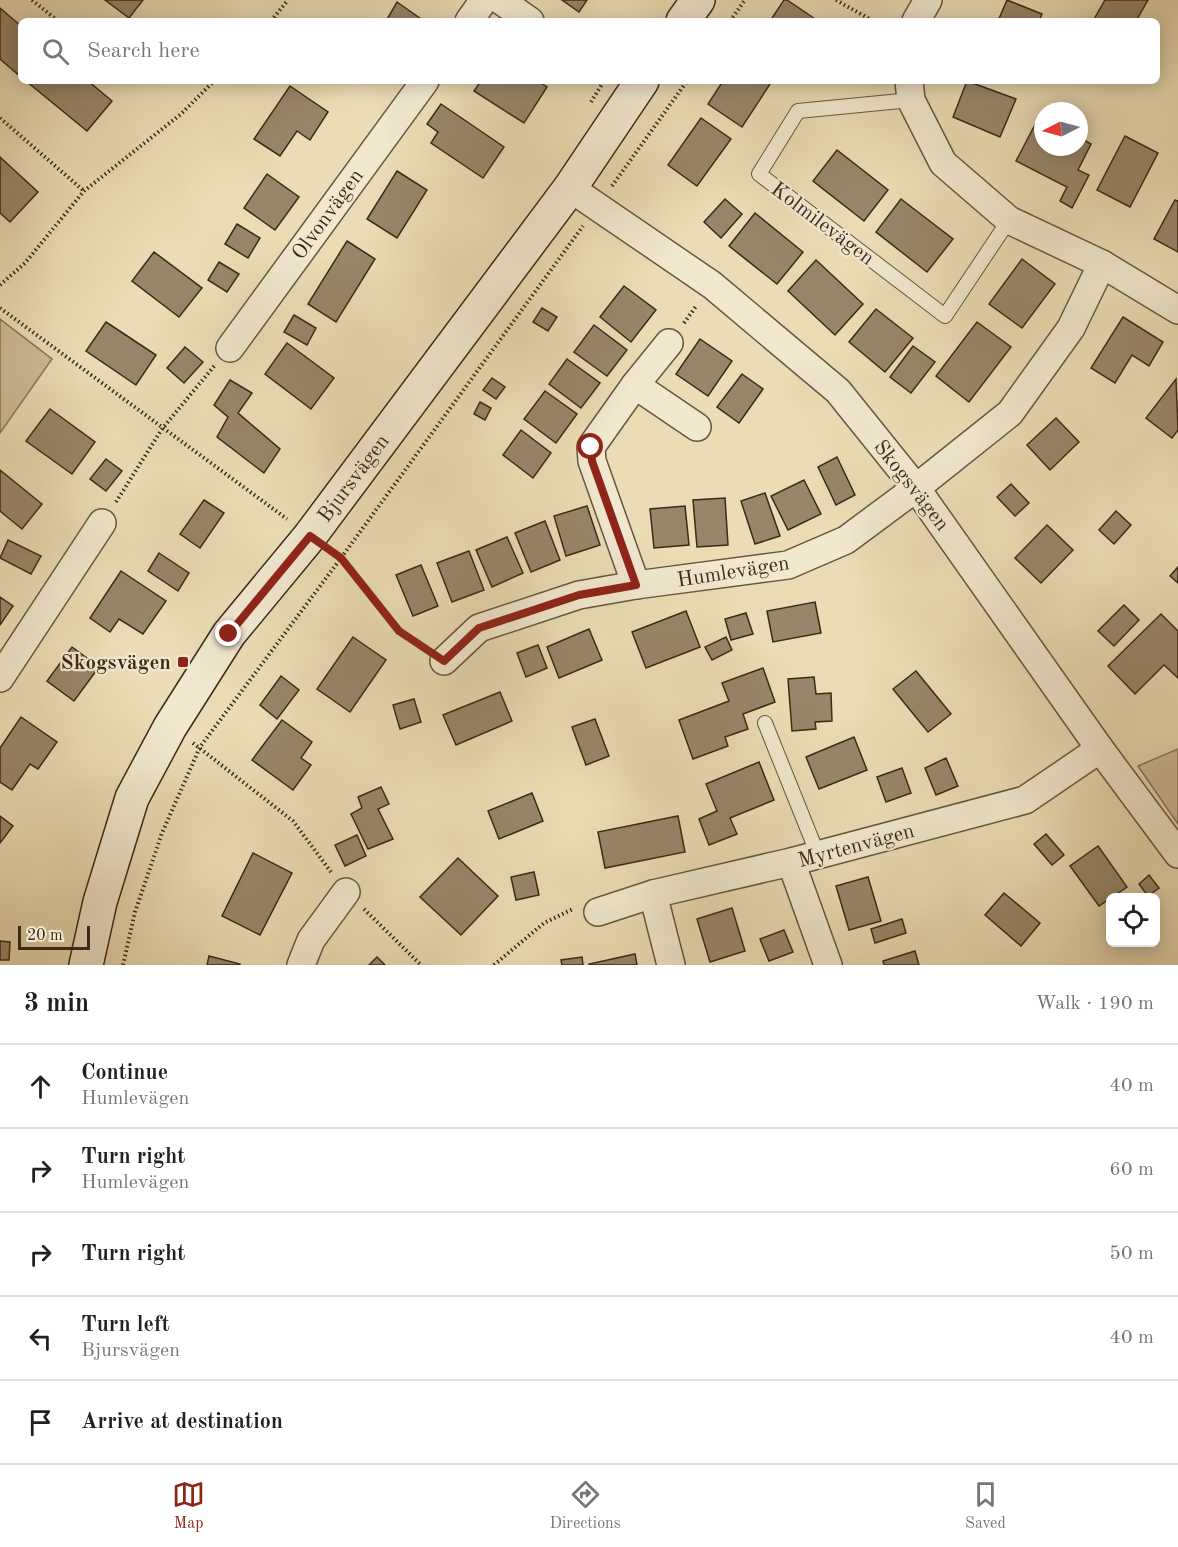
<!DOCTYPE html>
<html lang="en">
<head>
<meta charset="utf-8">
<style>
  :root { --surface:#fff; --page:#f2f2f2; --text:#202124; --muted:#757577; --line:#e0e0e0; --accent:#8f2418 }
  body { margin:0; font-family:"Old Standard TT",serif; background:var(--page); color:var(--text) }
  .controls { position:absolute; right:18px; bottom:18px; display:grid; overflow:hidden; border-radius:9px; box-shadow:0 3px 15px #0003 }
  .controls button { width:54px; height:54px; display:grid; place-items:center; padding:0; border:0; border-bottom:2px solid var(--line); background:var(--surface); color:var(--text); font:30px sans-serif }
  .compass { position:absolute; left:1034px; top:102px; width:54px; height:54px; border-radius:50%; background:var(--surface); box-shadow:0 3px 15px #0003; rotate:264deg }
  .scale { position:absolute; left:18px; bottom:15px; width:72px; box-sizing:border-box; padding-left:6px; border:3px solid #3e2818; border-top:0; font-size:16px; line-height:21px; white-space:nowrap; color:#3e2818; -webkit-text-stroke:4px #f1e8ce; paint-order:stroke }
  .stop { position:absolute; width:18px; height:18px; margin:-14px; border:4px solid #8f2418; border-radius:50%; background:#fff }
  .stop.end { background:#8f2418; border-color:#fff; box-shadow:0 2px 6px #0008 }
  .list { margin:0; padding:0; list-style:none }
  h2 { display:flex; justify-content:space-between; align-items:center; height:78px; margin:0; padding:0 24px; font-size:26px }
  h2 small { font-size:20px; font-weight:400; color:var(--muted) }
  .list li { display:grid; grid-template-columns:39px 1fr auto; gap:18px; align-items:center; box-sizing:border-box; height:84px; padding:0 24px; border-top:2px solid var(--line) }
  .list b { display:block; font-size:22px; white-space:nowrap }
  .list p { margin:0; font-size:20px; white-space:nowrap; color:var(--muted) }
  .list em { font-size:20px; font-style:normal; color:var(--muted) }
  .icon { flex:none; width:33px; height:33px; fill:none; stroke:currentColor; stroke-width:2; stroke-linecap:round; stroke-linejoin:round }
  .map { position:relative; flex:none; width:1178px; height:965px; overflow:hidden }
  .search { position:absolute; background:var(--surface); box-shadow:0 3px 15px #0003; left:18px; right:18px; top:18px; height:66px; display:flex; align-items:center; gap:15px; box-sizing:border-box; padding:0 21px; border-radius:9px; color:var(--muted); font-size:22px }
  .sheet { height:498px; background:var(--surface) }
  nav { display:flex; justify-content:space-around; align-items:center; box-sizing:border-box; height:84px; border-top:2px solid var(--line); background:var(--surface); font-size:16px; color:var(--muted) }
  nav a { display:grid; justify-items:center; gap:3px }
  nav .on { color:var(--accent) }
  .map>svg:first-child { display:block }
  .green { fill:#cdbd99; stroke:#867258; stroke-width:1.5 }
  .building { fill:#978669; stroke:#3e2818; stroke-width:1.5 }
  .lines { fill:none; stroke-linecap:round; stroke-linejoin:round }
  .lane-casing { stroke:#69553f; stroke-width:16 }
  .street-casing { stroke:#69553f; stroke-width:30 }
  .secondary-casing { stroke:#3e2818; stroke-width:36 }
  .path { stroke:#3e2818; stroke-width:4; stroke-dasharray:1.5 3; stroke-linecap:butt }
  .lane { stroke:#f1e8ce; stroke-width:14 }
  .street { stroke:#f1e8ce; stroke-width:27 }
  .secondary { stroke:#f1e8ce; stroke-width:33 }
  .route { stroke:#8f2418; stroke-width:8 }
  .poi-dot { fill:#8f2418; stroke:#f1e8ce; stroke-width:2 }
  .labels { text-anchor:middle; stroke-width:4.5; stroke-linejoin:round; paint-order:stroke }
  .street-label { font-size:21px; fill:#3e2818; stroke:#f1e8ce }
  .poi-label { font-size:21px; font-weight:bold; fill:#3e2818; stroke:#f1e8ce; text-anchor:end }
</style>
</head>
<body>
<div class="map">
<svg width="1178" height="965" viewBox="0 0 1178 965">
  <rect width="100%" height="100%" fill="#eadcb4"/>
  <filter id="stains"><feTurbulence type="fractalNoise" baseFrequency=".00333" numOctaves="4"/><feColorMatrix values="0 0 0 0 .2 0 0 0 0 .09 0 0 0 0 .02 0 0 0 .5 -.17"/></filter>
  <radialGradient id="worn" r=".72"><stop offset=".6" stop-color="#630" stop-opacity="0"/><stop offset="1" stop-color="#630" stop-opacity=".3"/></radialGradient>
  <g class="green">
    <polygon points="0,319 52,359 0,433"/>
    <polygon points="1178,749 1178,824 1138,766"/>
  </g>
  <g class="building">
    <polygon points="105,0 143,0 129,18"/>
    <polygon points="562,0 587,0 579,12"/>
    <polygon points="784,0 787,0 818,21 770,21"/>
    <polygon points="1007,0 1042,14 1039,21 998,21"/>
    <polygon points="1105,0 1148,0 1136,21 1093,21"/>
    <polygon points="397,2 424,21 386,21"/>
    <polygon points="0,8 21,26 21,77 0,59"/>
    <polygon points="26,81 88,81 112,101 87,131"/>
    <polygon points="481,81 538,81 547,87 524,123 474,91"/>
    <polygon points="723,81 772,81 742,127 708,104"/>
    <polygon points="967,81 1016,99 1000,137 953,117"/>
    <polygon points="290,86 328,112 310,140 297,131 280,156 254,139"/>
    <polygon points="441,104 504,147 483,178 431,143 438,132 427,124"/>
    <polygon points="1039,117 1043,119 1043,147 1079,147 1079,137 1091,144 1078,170 1089,175 1072,208 1060,201 1067,187 1016,161"/>
    <polygon points="701,118 731,139 697,186 668,165"/>
    <polygon points="1125,136 1158,153 1130,207 1097,190"/>
    <polygon points="837,150 888,190 864,221 813,181"/>
    <polygon points="0,157 38,192 10,222 0,213"/>
    <polygon points="397,171 427,190 397,238 367,219"/>
    <polygon points="267,174 299,197 275,230 244,208"/>
    <polygon points="725,199 742,214 721,238 704,222"/>
    <polygon points="901,199 953,239 927,272 876,232"/>
    <polygon points="1175,200 1178,201 1178,252 1154,239"/>
    <polygon points="755,213 803,252 777,284 729,246"/>
    <polygon points="237,224 260,238 248,258 225,244"/>
    <polygon points="347,241 375,259 336,322 308,304"/>
    <polygon points="154,252 202,288 179,317 132,281"/>
    <polygon points="1022,259 1055,284 1022,328 989,304"/>
    <polygon points="816,260 863,304 835,335 788,291"/>
    <polygon points="219,262 239,274 227,292 208,280"/>
    <polygon points="624,286 656,310 631,342 600,317"/>
    <polygon points="542,308 557,317 548,331 533,322"/>
    <polygon points="876,309 913,338 885,372 849,342"/>
    <polygon points="294,315 316,328 307,345 284,332"/>
    <polygon points="1123,317 1163,342 1149,366 1132,355 1115,383 1091,368"/>
    <polygon points="106,322 156,355 136,385 86,351"/>
    <polygon points="977,322 1011,347 969,402 936,376"/>
    <polygon points="594,325 627,350 607,376 574,352"/>
    <polygon points="700,339 732,361 708,396 676,374"/>
    <polygon points="287,343 334,378 311,409 265,374"/>
    <polygon points="913,346 935,362 911,393 890,377"/>
    <polygon points="185,347 203,362 184,383 167,368"/>
    <polygon points="567,359 600,383 581,408 549,384"/>
    <polygon points="742,374 763,389 739,423 717,407"/>
    <polygon points="492,378 505,387 496,399 483,390"/>
    <polygon points="1176,379 1178,430 1172,438 1146,418"/>
    <polygon points="230,380 252,393 238,413 280,449 264,473 217,437 228,417 214,405"/>
    <polygon points="545,391 577,414 556,443 524,419"/>
    <polygon points="480,402 491,408 485,420 474,414"/>
    <polygon points="50,409 95,442 72,474 26,441"/>
    <polygon points="1056,418 1079,442 1050,470 1027,445"/>
    <polygon points="521,430 551,453 533,478 503,455"/>
    <polygon points="837,457 855,495 836,505 818,467"/>
    <polygon points="106,459 122,471 106,491 90,479"/>
    <polygon points="0,470 42,504 22,529 0,511"/>
    <polygon points="804,480 821,514 788,530 771,496"/>
    <polygon points="1011,484 1029,503 1015,516 997,497"/>
    <polygon points="765,493 780,536 755,544 741,501"/>
    <polygon points="725,498 728,545 697,547 693,500"/>
    <polygon points="204,500 224,513 200,548 180,534"/>
    <polygon points="587,506 600,545 566,556 554,516"/>
    <polygon points="685,506 689,545 654,548 650,509"/>
    <polygon points="1116,511 1131,525 1114,544 1099,530"/>
    <polygon points="545,521 560,560 531,572 515,533"/>
    <polygon points="1047,525 1073,550 1041,583 1015,558"/>
    <polygon points="507,537 523,573 492,587 476,550"/>
    <polygon points="8,540 41,556 31,574 0,558"/>
    <polygon points="469,551 484,590 452,602 437,563"/>
    <polygon points="159,553 189,573 178,591 148,571"/>
    <polygon points="421,565 438,606 413,616 396,575"/>
    <polygon points="1178,567 1178,583 1170,576"/>
    <polygon points="121,571 166,601 143,634 119,619 110,632 90,618"/>
    <polygon points="0,597 13,606 0,625"/>
    <polygon points="815,602 821,633 773,642 767,611"/>
    <polygon points="1124,605 1139,620 1114,646 1098,631"/>
    <polygon points="686,611 700,647 646,668 632,632"/>
    <polygon points="746,613 753,634 731,640 725,619"/>
    <polygon points="1161,614 1178,631 1178,678 1164,665 1135,694 1108,666"/>
    <polygon points="589,629 602,660 559,678 547,647"/>
    <polygon points="353,637 386,660 350,712 317,689"/>
    <polygon points="726,637 732,650 712,660 705,647"/>
    <polygon points="538,645 547,668 526,677 517,653"/>
    <polygon points="72,647 99,667 74,701 47,681"/>
    <polygon points="763,668 775,702 743,714 748,729 725,737 728,746 693,759 679,720 729,701 722,683"/>
    <polygon points="916,671 951,714 928,732 893,689"/>
    <polygon points="281,676 299,690 277,719 260,705"/>
    <polygon points="814,677 816,694 831,693 832,721 815,722 816,729 792,731 788,679"/>
    <polygon points="500,692 512,721 456,745 443,715"/>
    <polygon points="414,699 421,722 400,729 393,705"/>
    <polygon points="21,717 57,742 38,769 30,764 12,790 0,782 0,748"/>
    <polygon points="595,719 609,756 586,765 572,727"/>
    <polygon points="282,720 312,742 301,758 311,765 293,790 252,760"/>
    <polygon points="854,737 867,770 819,789 806,757"/>
    <polygon points="946,758 958,786 936,795 925,768"/>
    <polygon points="759,762 774,800 730,818 737,834 709,845 699,819 717,811 706,784"/>
    <polygon points="902,768 911,793 886,802 877,777"/>
    <polygon points="381,787 389,804 378,809 393,839 368,849 351,814 362,808 358,797"/>
    <polygon points="532,793 543,821 499,839 488,811"/>
    <polygon points="0,816 13,826 0,843"/>
    <polygon points="678,816 685,852 605,868 598,832"/>
    <polygon points="1046,834 1064,855 1052,865 1034,844"/>
    <polygon points="357,835 366,856 345,866 335,845"/>
    <polygon points="1098,846 1127,887 1099,906 1070,866"/>
    <polygon points="253,853 292,873 260,935 222,916"/>
    <polygon points="458,858 498,896 461,935 420,897"/>
    <polygon points="534,872 539,895 516,900 511,877"/>
    <polygon points="1149,875 1159,888 1148,896 1139,884"/>
    <polygon points="868,877 881,921 849,930 836,886"/>
    <polygon points="1004,893 1040,923 1021,946 985,915"/>
    <polygon points="732,908 745,951 710,962 697,919"/>
    <polygon points="902,919 906,933 875,943 871,929"/>
    <polygon points="784,930 793,952 769,961 760,939"/>
    <polygon points="0,941 10,942 9,960 0,960"/>
    <polygon points="915,951 919,965 884,965 883,961"/>
    <polygon points="635,954 637,965 589,965 589,964"/>
    <polygon points="209,956 240,964 240,965 207,965"/>
    <polygon points="377,957 385,965 369,965"/>
    <polygon points="582,957 583,965 562,965 561,960"/>
  </g>
  <g class="lines">
    <g class="lane-casing">
      <g id="lane">
        <polyline points="911,100 798,111 759,174 945,316 1009,220"/>
        <polyline points="765,723 818,855"/>
      </g>
    </g>
    <g class="street-casing">
      <g id="street">
        <polyline points="500,0 530,21"/>
        <polyline points="469,21 484,0"/>
        <polyline points="916,21 928,0"/>
        <polyline points="570,188 712,285 838,391 916,488 1100,749 1178,854"/>
        <polyline points="1102,264 1178,310"/>
        <polyline points="230,348 425,81"/>
        <polyline points="635,385 669,343"/>
        <polyline points="636,585 592,461 591,447 635,385 697,427"/>
        <polyline points="444,661 479,628 579,595 636,585 788,565 846,540 916,488 1010,413 1071,328 1102,264 1009,220 943,163 911,100 909,81"/>
        <polyline points="0,678 102,523"/>
        <polyline points="791,862 828,965"/>
        <polyline points="653,894 671,965"/>
        <polyline points="598,912 653,894 791,862 1025,800 1100,749"/>
        <polyline points="301,965 311,940 346,892"/>
      </g>
    </g>
    <g class="secondary-casing">
      <g id="secondary">
        <polyline points="683,21 698,0"/>
        <polyline points="86,965 100,902 132,798 170,727 229,634 310,536 570,188 642,81"/>
      </g>
    </g>
    <g class="path">
      <polyline points="32,0 58,21"/>
      <polyline points="836,0 873,21"/>
      <polyline points="271,21 288,0"/>
      <polyline points="730,21 745,0"/>
      <polyline points="591,102 604,81"/>
      <polyline points="0,118 84,191"/>
      <polyline points="612,186 687,81"/>
      <polyline points="0,285 25,263 84,191 181,114 214,81"/>
      <polyline points="0,308 287,519"/>
      <polyline points="684,323 697,305"/>
      <polyline points="116,502 162,429 215,365"/>
      <polyline points="332,551 341,558 399,631 423,647"/>
      <polyline points="193,743 293,821 331,872"/>
      <polyline points="364,909 421,965"/>
      <polyline points="123,965 135,912 162,833 200,747 341,558 583,226"/>
      <polyline points="494,965 544,923 573,909"/>
    </g>
    <use href="#lane" class="lane"/>
    <use href="#street" class="street"/>
    <use href="#secondary" class="secondary"/>
  </g>
  <g class="lines">
    <polyline class="route" points="229,634 310,536 341,558 399,631 444,661 479,628 579,595 636,585 592,461 591,447"/>
  </g>
  <rect class="poi-dot" x="177" y="656" width="12" height="12" rx="3"/>
  <g class="labels">
    <g class="street-label">
      <text transform="translate(327 214) rotate(-54)" y="7">Olvonvägen</text>
      <text transform="translate(823 223) rotate(37)" y="7">Kolmilevägen</text>
      <text transform="translate(353 478) rotate(-53)" y="7">Bjursvägen</text>
      <text transform="translate(912 485) rotate(52)" y="7">Skogsvägen</text>
      <text transform="translate(733 571) rotate(-9)" y="7">Humlevägen</text>
      <text transform="translate(856 845) rotate(-15)" y="7">Myrtenvägen</text>
    </g>
    <g class="poi-label">
      <text x="171" y="669">Skogsvägen</text>
    </g>
  </g>
  <rect width="100%" height="100%" filter="url(#stains)"/>
  <rect width="100%" height="100%" fill="url(#worn)"/>
</svg>
<div class="controls">
<button><svg class="icon" aria-label="locate" viewBox="0 0 24 24"><circle cx="12" cy="12" r="6"/><path d="M12 2v4M12 18v4M2 12h4M18 12h4"/></svg></button>
</div>
<svg class="compass" viewBox="-18 -18 36 36"><path d="M0-13l5 13h-10z" fill="#e53935"/><path d="M0 13l5-13h-10z" fill="#757577"/></svg>
<div class="scale">20 m</div>
<div class="stop" style="left:591px;top:447px"></div>
<div class="stop end" style="left:229px;top:634px"></div>
<div class="search"><svg class="icon" aria-label="search" viewBox="0 0 24 24"><circle cx="10" cy="10" r="6"/><path d="M15 15l6 6"/></svg>Search here</div>
</div>
<section class="sheet">
<h2>3 min<small>Walk · 190 m</small></h2>
<ul class="list">
<li><svg class="icon" aria-label="ahead" viewBox="0 0 24 24"><path d="M12 20V5M6 11l6-6 6 6"/></svg><div><b>Continue</b><p>Humlevägen</p></div><em>40 m</em></li>
<li><svg class="icon" aria-label="right" viewBox="0 0 24 24"><path d="M7 20v-9h11M14 6l5 5-5 5"/></svg><div><b>Turn right</b><p>Humlevägen</p></div><em>60 m</em></li>
<li><svg class="icon" aria-label="right" viewBox="0 0 24 24"><path d="M7 20v-9h11M14 6l5 5-5 5"/></svg><div><b>Turn right</b></div><em>50 m</em></li>
<li><svg class="icon" aria-label="left" viewBox="0 0 24 24"><path d="M17 20v-9H6M10 6l-5 5 5 5"/></svg><div><b>Turn left</b><p>Bjursvägen</p></div><em>40 m</em></li>
<li><svg class="icon" aria-label="arrive" viewBox="0 0 24 24"><path d="M6 21V4h12l-3 4 3 4H6"/></svg><div><b>Arrive at destination</b></div></li>
</ul>
</section>
<nav>
<a class="on"><svg class="icon" aria-label="map" viewBox="0 0 24 24"><path d="M3 6l6-2 6 2 6-2v14l-6 2-6-2-6 2zM9 4v14M15 6v14"/></svg>Map</a>
<a><svg class="icon" aria-label="directions" viewBox="0 0 24 24"><path d="M12 3l9 9-9 9-9-9zM9 14v-3h6M13 9l2 2-2 2"/></svg>Directions</a>
<a><svg class="icon" aria-label="saved" viewBox="0 0 24 24"><path d="M7 4h10v16l-5-4-5 4z"/></svg>Saved</a>
</nav>
</body>
</html>
